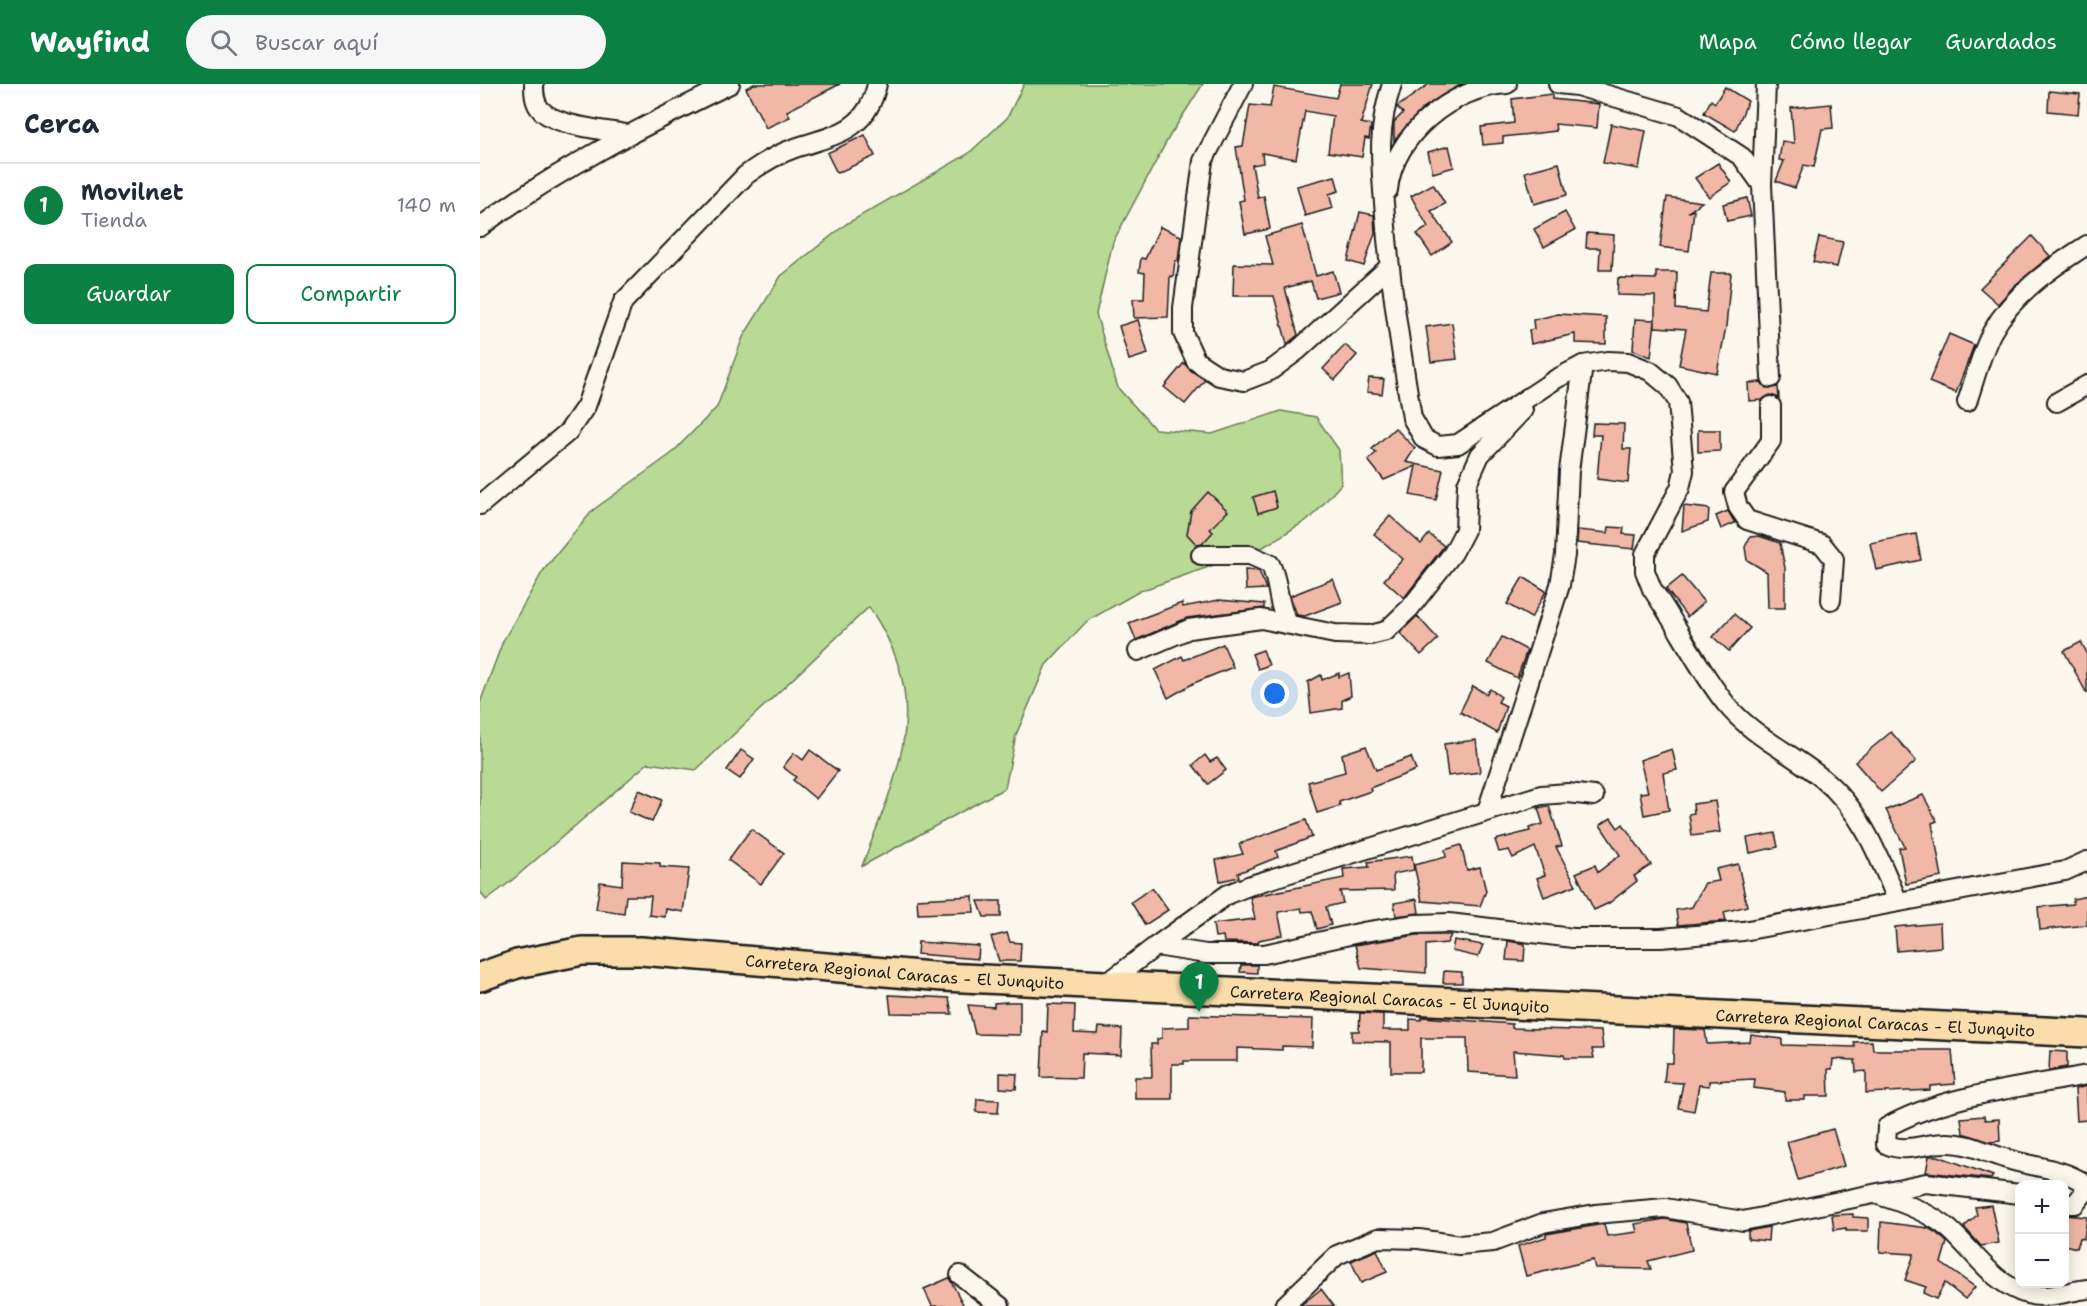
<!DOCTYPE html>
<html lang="es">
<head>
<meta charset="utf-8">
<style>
  :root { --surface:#fff; --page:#f6f6f7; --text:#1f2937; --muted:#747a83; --line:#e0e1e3; --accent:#0b8043 }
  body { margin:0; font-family:"Shantell Sans",sans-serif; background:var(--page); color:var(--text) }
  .controls { position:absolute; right:18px; bottom:18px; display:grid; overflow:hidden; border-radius:12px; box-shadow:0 3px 15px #0003 }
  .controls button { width:54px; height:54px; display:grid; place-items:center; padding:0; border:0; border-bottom:2px solid var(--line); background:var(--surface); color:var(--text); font:30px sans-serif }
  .you { position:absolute; left:795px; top:610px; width:21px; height:21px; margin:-15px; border:4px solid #fff; border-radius:50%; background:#1a73e8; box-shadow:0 0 0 9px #1a73e833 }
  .badge { display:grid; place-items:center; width:39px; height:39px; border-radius:50%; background:var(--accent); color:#fff; font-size:20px; font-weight:700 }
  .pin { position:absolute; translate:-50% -50px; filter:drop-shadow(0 2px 3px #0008) }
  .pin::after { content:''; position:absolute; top:32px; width:21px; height:18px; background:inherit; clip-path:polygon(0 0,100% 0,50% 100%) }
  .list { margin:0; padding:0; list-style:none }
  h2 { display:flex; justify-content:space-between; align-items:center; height:78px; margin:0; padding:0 24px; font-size:26px }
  h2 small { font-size:20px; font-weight:400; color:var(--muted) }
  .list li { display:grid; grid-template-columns:39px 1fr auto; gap:18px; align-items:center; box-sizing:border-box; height:84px; padding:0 24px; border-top:2px solid var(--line) }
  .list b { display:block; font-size:22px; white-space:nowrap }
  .list p { margin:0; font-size:20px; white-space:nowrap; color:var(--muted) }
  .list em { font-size:20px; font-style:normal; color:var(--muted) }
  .actions { display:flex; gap:12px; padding:18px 24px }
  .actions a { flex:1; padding:14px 0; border:2px solid var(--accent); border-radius:12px; text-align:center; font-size:21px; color:var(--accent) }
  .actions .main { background:var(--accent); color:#fff }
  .icon { flex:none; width:33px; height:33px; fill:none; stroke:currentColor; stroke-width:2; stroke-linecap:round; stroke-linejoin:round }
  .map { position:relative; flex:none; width:1607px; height:1222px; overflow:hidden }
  header { display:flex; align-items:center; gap:36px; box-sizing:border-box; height:84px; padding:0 30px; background:var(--accent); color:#fff }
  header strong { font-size:28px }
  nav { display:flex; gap:33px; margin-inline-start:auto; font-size:21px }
  .search { width:420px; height:54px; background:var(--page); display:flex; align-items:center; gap:15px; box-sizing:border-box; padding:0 21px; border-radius:33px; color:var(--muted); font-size:22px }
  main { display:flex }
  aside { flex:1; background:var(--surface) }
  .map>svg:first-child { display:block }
  .green { fill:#b8da94; stroke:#6a7b58; stroke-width:1.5 }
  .building { fill:#f1b8a8; stroke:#1c1c1c; stroke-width:1.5 }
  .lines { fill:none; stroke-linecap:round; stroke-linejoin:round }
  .minor-casing { stroke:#1c1c1c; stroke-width:22 }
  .primary-casing { stroke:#1c1c1c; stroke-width:32 }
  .minor { stroke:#fbf7ec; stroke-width:18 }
  .primary { stroke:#faddab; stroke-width:27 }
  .labels { text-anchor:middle; stroke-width:6; stroke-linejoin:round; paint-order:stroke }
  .street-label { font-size:16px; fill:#1c1c1c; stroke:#fbf7ec }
</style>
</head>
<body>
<header>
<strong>Wayfind</strong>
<div class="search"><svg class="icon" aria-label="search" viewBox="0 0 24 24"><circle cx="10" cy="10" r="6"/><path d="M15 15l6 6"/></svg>Buscar aquí</div>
<nav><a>Mapa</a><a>Cómo llegar</a><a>Guardados</a></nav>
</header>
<main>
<aside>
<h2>Cerca<small></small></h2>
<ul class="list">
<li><span class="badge">1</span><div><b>Movilnet</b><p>Tienda</p></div><em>140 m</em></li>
</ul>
<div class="actions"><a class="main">Guardar</a><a>Compartir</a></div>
</aside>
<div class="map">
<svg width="1607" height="1222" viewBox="0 0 1607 1222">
  <rect width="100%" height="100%" fill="#fbf7ec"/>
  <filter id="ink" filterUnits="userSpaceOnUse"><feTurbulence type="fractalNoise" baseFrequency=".0167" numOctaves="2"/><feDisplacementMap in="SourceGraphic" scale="12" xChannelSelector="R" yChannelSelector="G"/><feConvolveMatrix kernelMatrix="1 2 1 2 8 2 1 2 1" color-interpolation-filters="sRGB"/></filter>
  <g filter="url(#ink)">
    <path class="green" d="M544,0H723L689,53L633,158L616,230L638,304L675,345L732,350L801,327L836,333L859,366L861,400L832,433L780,465L660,507L607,537L566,581L536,651L525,704L382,782C419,684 455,619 389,523L216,686L168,679L30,798L6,816L0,807V619L23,557L63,487L113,426L191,370L237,323L263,253L301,192L366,140L488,70L527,34Z"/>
    <g class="building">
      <polygon points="274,0 360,0 307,27 310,33 286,44 266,4"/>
      <polygon points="860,0 893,0 881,39 891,41 889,55 885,54 882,73 848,68 853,32 825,27 816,75 782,69 783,79 772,81 778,114 784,112 790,145 765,150 759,117 764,116 756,63 763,62 770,21 790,23 794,3 856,14"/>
      <polygon points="949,0 982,0 943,24 914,57 914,38 923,29 917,23"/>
      <polygon points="1245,3 1268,17 1255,47 1224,29 1231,16 1235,19"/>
      <polygon points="1569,7 1600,10 1598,30 1568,27"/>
      <polygon points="1072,10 1072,15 1119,20 1117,44 1075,40 1076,47 1023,53 1023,59 1003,61 1001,43 1034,39 1032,15"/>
      <polygon points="1351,20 1353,44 1342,45 1334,83 1324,81 1315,104 1296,97 1304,77 1299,76 1302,57 1314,59 1311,24"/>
      <polygon points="1131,40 1166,47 1159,85 1123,79"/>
      <polygon points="385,51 395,72 357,89 347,69"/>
      <polygon points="969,62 974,83 953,89 948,68"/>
      <polygon points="1079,79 1087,111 1054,120 1045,88"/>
      <polygon points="1238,79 1251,98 1229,113 1215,94"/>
      <polygon points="855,92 859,107 849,110 853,124 825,132 817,102"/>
      <polygon points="953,100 965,120 951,127 972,158 952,172 937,150 948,143 931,112"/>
      <polygon points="1187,113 1222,118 1208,128 1214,126 1209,167 1180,163"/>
      <polygon points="1267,114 1271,132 1247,137 1243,120"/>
      <polygon points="880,128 894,131 895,149 884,182 868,177"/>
      <polygon points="1085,128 1095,146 1064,163 1054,145"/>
      <polygon points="822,141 836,192 853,187 859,208 836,214 831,197 805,204 818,251 807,260 794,212 753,212 754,180 793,181 785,152"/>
      <polygon points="680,143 701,152 698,177 695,177 693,193 690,192 688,233 654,234 653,215 664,215 665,189 659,188 661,174 665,175"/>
      <polygon points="1107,149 1134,151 1132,186 1119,186 1120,164 1106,164"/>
      <polygon points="1552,152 1570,172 1534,202 1518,220 1500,204"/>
      <polygon points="1339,153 1363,158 1357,183 1333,178"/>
      <polygon points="1176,188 1197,188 1196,225 1226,228 1231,189 1251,189 1246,243 1237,289 1199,281 1206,245 1175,243 1175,237 1171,273 1153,266 1155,235 1175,236 1175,212 1137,211 1138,194 1176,195"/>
      <polygon points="1078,230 1126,233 1126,260 1095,259 1095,250 1051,260 1049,246 1054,245 1053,236"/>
      <polygon points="658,236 668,270 649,276 639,242"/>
      <polygon points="972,239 977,275 951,278 946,243"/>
      <polygon points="1469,250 1494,261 1476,309 1449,298"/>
      <polygon points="865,261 877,271 855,296 843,285"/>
      <polygon points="704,279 710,286 725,296 705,320 684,303"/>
      <polygon points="889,294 904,295 902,310 887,308"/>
      <polygon points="1281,298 1286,304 1298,303 1299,314 1290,311 1282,316 1269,317 1268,299"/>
      <polygon points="1113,339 1144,340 1143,365 1151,365 1148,399 1117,395 1121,351 1112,351"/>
      <polygon points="915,344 935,364 926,378 963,386 956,416 930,411 936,382 904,396 888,376 896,369 892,365"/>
      <polygon points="1218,346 1240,346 1240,367 1218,368"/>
      <polygon points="793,407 797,423 778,429 773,413"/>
      <polygon points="728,408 748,427 730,445 733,448 722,460 717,461 707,450 711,427"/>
      <polygon points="1204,422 1229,425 1228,438 1202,447"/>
      <polygon points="1248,427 1255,439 1241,445 1236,432"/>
      <polygon points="910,432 941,460 949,450 964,462 924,514 904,496 923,475 894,450"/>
      <polygon points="1129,443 1144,444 1143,450 1156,451 1154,465 1097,459 1098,446 1128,449"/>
      <polygon points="1436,450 1441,476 1396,486 1390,459"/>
      <polygon points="1279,452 1300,459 1305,484 1305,524 1288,524 1287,488 1267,476 1265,463 1270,453"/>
      <polygon points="765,486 779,487 786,505 766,506"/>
      <polygon points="1202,492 1224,518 1207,533 1186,505"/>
      <polygon points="1043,493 1066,507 1051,534 1027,520"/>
      <polygon points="853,495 862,518 825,532 817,531 810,512"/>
      <polygon points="739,516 784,520 784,524 707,534 656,556 649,539 702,519 703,523"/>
      <polygon points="1254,530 1270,544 1249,567 1233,553"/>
      <polygon points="937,532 958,555 941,571 920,549"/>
      <polygon points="1022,553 1047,566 1037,594 1008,579"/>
      <polygon points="1601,558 1607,569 1607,610 1584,567"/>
      <polygon points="743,560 753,583 714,599 688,614 675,586 702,572 704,576"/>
      <polygon points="783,566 789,581 778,585 772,570"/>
      <polygon points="859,589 859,593 869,589 871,612 862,616 862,624 831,629 828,598 841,591 842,596"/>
      <polygon points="993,602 1006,610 1010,605 1021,613 1018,618 1026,622 1017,649 980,628"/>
      <polygon points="1411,648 1436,677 1401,708 1375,678"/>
      <polygon points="996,656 1000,688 968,692 964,660"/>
      <polygon points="886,662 896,686 931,673 936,686 890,704 891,707 859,718 860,722 837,729 828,698 865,688 862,670"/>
      <polygon points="1192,665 1197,686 1183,689 1189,726 1164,731 1160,709 1168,708 1160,676"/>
      <polygon points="261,666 274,675 260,695 247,686"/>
      <polygon points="330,666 358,687 336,715 313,696 316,693 303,683 314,669 323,676"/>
      <polygon points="725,671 730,678 737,674 746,686 728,700 713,681"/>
      <polygon points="159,706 182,716 172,738 149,728"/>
      <polygon points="1443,711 1457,737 1452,739 1462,793 1426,800 1419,764 1425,763 1406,726"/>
      <polygon points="1235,717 1240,748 1212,752 1209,730 1214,729 1213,720"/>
      <polygon points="1069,722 1082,762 1076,763 1096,801 1064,813 1057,794 1065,791 1055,763 1033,774 1029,766 1019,768 1015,756 1050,747 1049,744 1063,740 1058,724"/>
      <polygon points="1131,734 1138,744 1143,740 1171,781 1154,792 1157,797 1129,819 1114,826 1096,789 1115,781 1118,788 1140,771 1120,741"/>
      <polygon points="826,736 832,753 796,767 798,773 758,789 759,793 740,797 736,776 763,770 759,760"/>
      <polygon points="271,745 304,769 281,800 248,776"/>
      <polygon points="1295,749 1298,763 1270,769 1267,754"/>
      <polygon points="981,761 987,786 1000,783 1006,807 1000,822 942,817 934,781 966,773 965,766"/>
      <polygon points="932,772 934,786 913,790 914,806 860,807 863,819 846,823 851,841 837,845 832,827 822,828 821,824 798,828 803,851 779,856 778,859 744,858 743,852 735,853 733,840 775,835 770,813 864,794 863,785 889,783 888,778"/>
      <polygon points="143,777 180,779 180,783 209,785 203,828 186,825 185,833 169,831 171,812 146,812 144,829 116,825 120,798 142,801"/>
      <polygon points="1258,780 1267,822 1244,828 1246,837 1198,841 1196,826 1212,823 1225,799 1239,797 1236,785"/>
      <polygon points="672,804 688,826 665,841 651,818"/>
      <polygon points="493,812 494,828 438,830 437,815"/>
      <polygon points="1607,812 1607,841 1560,846 1558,823 1593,820 1593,815"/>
      <polygon points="937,815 939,829 916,832 914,819"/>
      <polygon points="498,817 521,817 521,833 504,833"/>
      <polygon points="1460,839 1461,863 1417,867 1415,843"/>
      <polygon points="527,849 530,858 541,859 540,877 519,877 511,853"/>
      <polygon points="937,851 971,851 967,859 946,861 946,889 881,884 875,861"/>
      <polygon points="974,856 1003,861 998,873 972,867"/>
      <polygon points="1028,857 1045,860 1044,877 1026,876"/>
      <polygon points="438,858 499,862 498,875 437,870"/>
      <polygon points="761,881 777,881 777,889 760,888"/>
      <polygon points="964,887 982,888 982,899 963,899"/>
      <polygon points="409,911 469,914 472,930 411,929"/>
      <polygon points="527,918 540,918 540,951 495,950 488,921 514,923 514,919"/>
      <polygon points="568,920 595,921 594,949 618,950 619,943 642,945 641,971 602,969 601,994 561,993 563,947 567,948"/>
      <polygon points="880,929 903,930 903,946 930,946 930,935 941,936 942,933 1032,940 1032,944 1121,947 1123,965 1112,965 1114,974 1085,974 1084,971 1033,967 1035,991 988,988 987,954 941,954 941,988 911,988 911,958 872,957 872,947 879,947"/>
      <polygon points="709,931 833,935 832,963 802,962 802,966 757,964 757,977 704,977 704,980 692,980 692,1015 655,1015 655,993 672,993 671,960 677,960 677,955 682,954 682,944 709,943"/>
      <polygon points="1194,945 1225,946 1227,960 1270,958 1271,951 1302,955 1302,961 1375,963 1374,958 1392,957 1393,966 1472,966 1475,1000 1450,1002 1450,1006 1386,1009 1386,987 1376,988 1375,976 1353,975 1352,985 1348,985 1349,1012 1325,1012 1325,1016 1305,1016 1305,1008 1274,1004 1275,995 1229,997 1229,1002 1219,1001 1214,1027 1198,1024 1203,999 1184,998 1186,979 1193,979"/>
      <polygon points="1570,967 1587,968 1587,983 1569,986"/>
      <polygon points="520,989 537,990 536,1005 520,1004"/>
      <polygon points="1607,1002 1607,1036 1597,1037 1595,1005"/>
      <polygon points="497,1015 519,1016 518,1029 496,1028"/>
      <polygon points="1504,1032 1505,1036 1519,1035 1520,1057 1510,1058 1483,1049 1481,1034"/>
      <polygon points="1353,1045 1364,1082 1318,1096 1307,1058"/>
      <polygon points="1449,1072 1458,1072 1513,1092 1511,1095 1446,1088"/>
      <polygon points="1511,1121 1519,1159 1501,1162 1484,1143 1497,1131 1495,1123"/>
      <polygon points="1373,1130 1373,1133 1388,1134 1388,1147 1366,1147 1366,1144 1354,1146 1352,1131"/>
      <polygon points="1585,1131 1607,1133 1604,1155 1600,1154 1597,1164 1584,1161"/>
      <polygon points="1185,1135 1206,1139 1212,1166 1168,1177 1171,1185 1115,1184 1113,1176 1046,1192 1038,1162 1066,1153 1066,1150 1124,1140 1127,1152 1157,1148 1155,1140"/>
      <polygon points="1401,1138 1448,1144 1455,1148 1467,1158 1461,1179 1495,1203 1485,1215 1465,1199 1456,1215 1443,1209 1446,1203 1425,1196 1434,1170 1400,1168"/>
      <polygon points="1289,1143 1288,1157 1268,1155 1268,1147"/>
      <polygon points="897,1166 907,1188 881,1199 871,1177"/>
      <polygon points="469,1194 484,1222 452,1222 444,1205"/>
      <polygon points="841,1205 854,1222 820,1222 826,1217"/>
    </g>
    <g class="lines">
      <g class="minor-casing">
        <g id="minor">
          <path d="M54,0C54,9 54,19 61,26C77,43 127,46 150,51"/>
          <polyline points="763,0 723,77 703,224 703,249 716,277 739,292 764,297 790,287 817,267 908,184"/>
          <path d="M912,0C896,48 901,81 905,131C910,199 921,266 932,334L944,355L958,362L978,360L1076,295L1103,281L1128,277L1148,278L1170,287L1188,302L1198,318L1204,387L1200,404L1165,470V487L1172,505C1198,542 1218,585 1246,620C1273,653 1312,669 1343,695C1382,727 1399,773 1418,818"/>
          <polyline points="1078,0 1097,2 1199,32 1262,73 1282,101"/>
          <polyline points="1286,0 1282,101 1291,294"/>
          <path d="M908,106C913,50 974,3 1027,0"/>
          <path d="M0,143C77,85 164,42 250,0"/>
          <path d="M1487,318C1495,295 1501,269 1512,248C1533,210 1571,184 1607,161"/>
          <polyline points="1577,318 1607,301"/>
          <polyline points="1291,322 1291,357 1254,408 1258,423 1267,436 1342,460 1354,475 1351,516"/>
          <path d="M0,421L88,348L106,322L143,218L266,91C281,80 297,70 315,64C354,51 387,48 397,0"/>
          <path d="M721,471H770L790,480C800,499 796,519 808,539"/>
          <polyline points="658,567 709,545 781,535 855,550 890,551 906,547 930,524 973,469 985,446 987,400 1000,371 1043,326"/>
          <polyline points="1007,727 1080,501 1085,471 1089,387 1103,281"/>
          <polyline points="676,862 748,810 771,801 1061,711 1088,709 1114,712"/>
          <polyline points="626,900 676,862 726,870 784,870 883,848 936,840 969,839 1093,854 1181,854 1263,847 1585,787 1607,777"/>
          <path d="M1398,1111C1422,1118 1450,1129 1469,1145C1493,1166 1514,1201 1547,1210C1566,1216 1588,1207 1607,1205"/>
          <path d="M1584,1120H1595L1604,1109V1099C1580,1083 1550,1083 1524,1074C1503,1068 1487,1058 1465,1059C1445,1059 1425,1070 1406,1060L1407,1043C1466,1010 1541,1004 1607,991"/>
          <polyline points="480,1191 520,1222"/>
          <polyline points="804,1222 857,1171 898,1154 939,1155 979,1161 1013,1158 1063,1139 1115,1130 1185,1124 1263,1137 1446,1099 1540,1110"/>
        </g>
      </g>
      <g class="primary-casing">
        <g id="primary">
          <path id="s1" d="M0,893L37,880L102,867H161L463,893L1607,949"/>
        </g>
      </g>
      <use href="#minor" class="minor"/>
      <use href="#primary" class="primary"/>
    </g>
  </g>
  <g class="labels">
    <g class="street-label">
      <text dy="6" stroke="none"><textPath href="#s1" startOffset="429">Carretera Regional Caracas - El Junquito</textPath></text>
      <text dy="6" stroke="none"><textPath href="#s1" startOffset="915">Carretera Regional Caracas - El Junquito</textPath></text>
      <text dy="6" stroke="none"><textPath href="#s1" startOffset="1401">Carretera Regional Caracas - El Junquito</textPath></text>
    </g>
  </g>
</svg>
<div class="controls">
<button>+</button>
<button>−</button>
</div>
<div class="you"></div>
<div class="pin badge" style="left:719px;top:928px">1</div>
</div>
</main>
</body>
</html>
